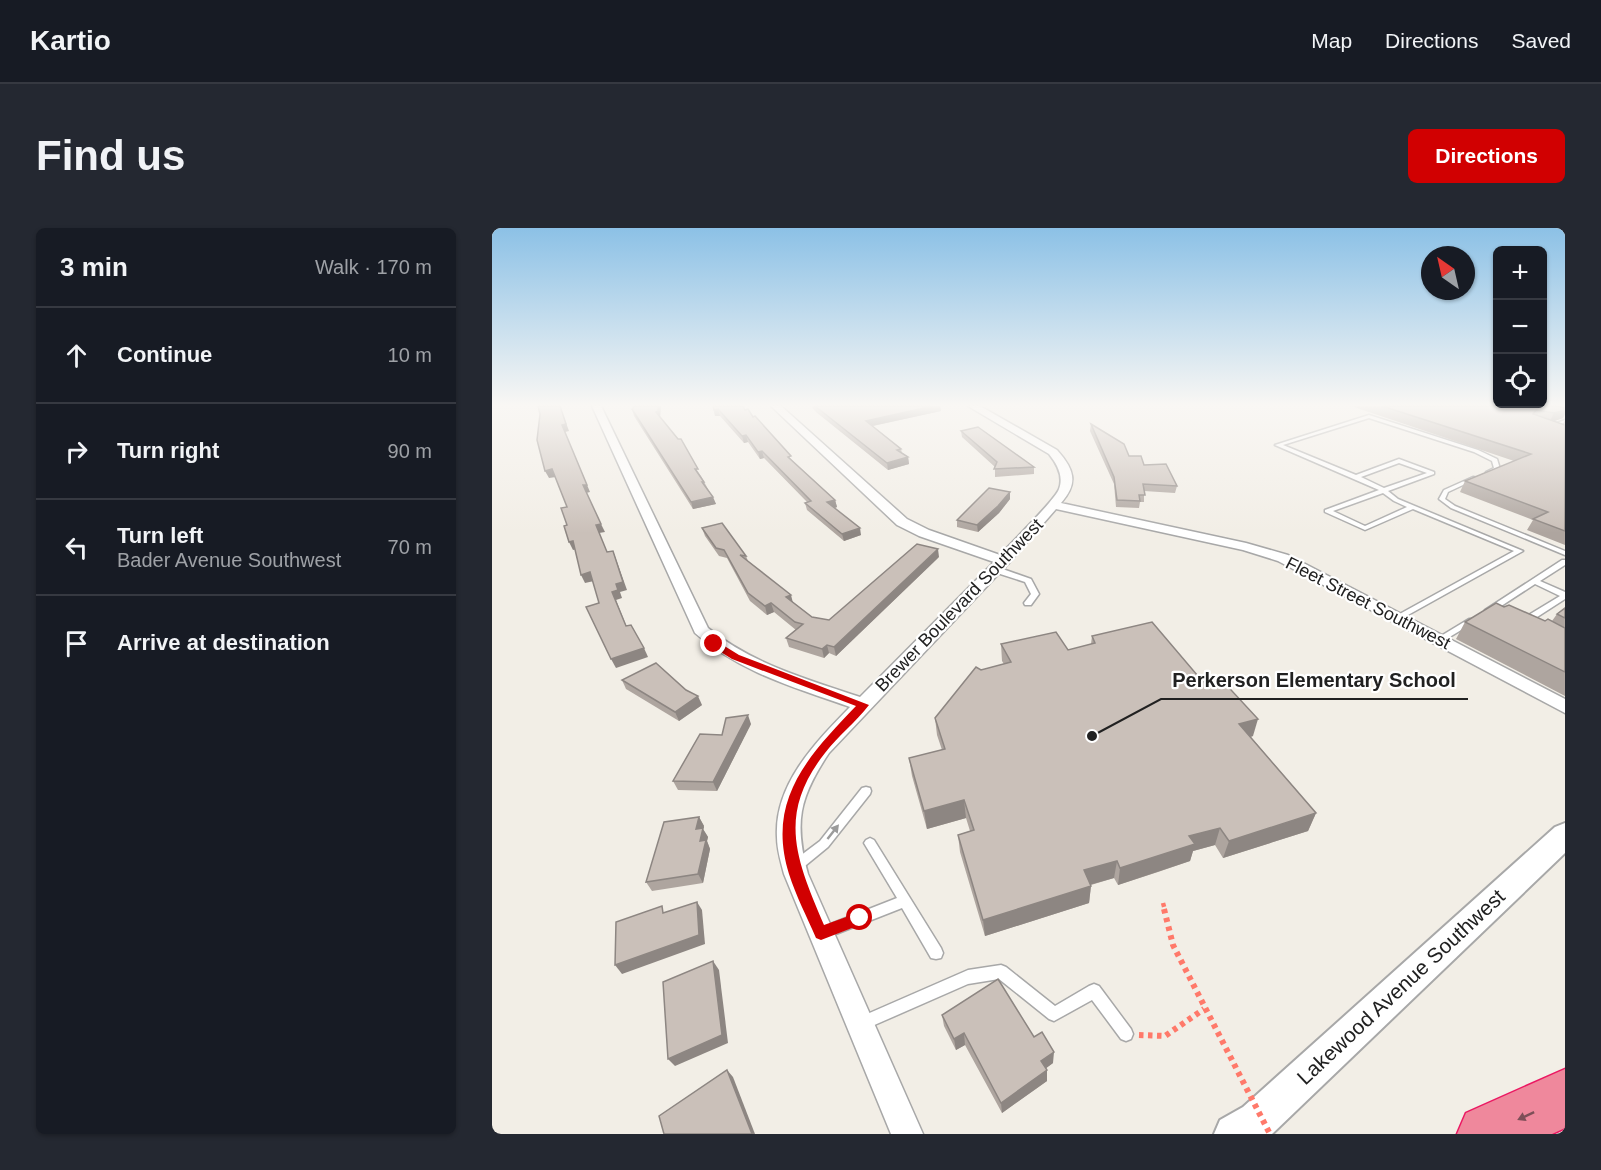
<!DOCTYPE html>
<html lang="en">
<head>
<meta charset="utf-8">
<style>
  :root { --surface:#171b24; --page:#242831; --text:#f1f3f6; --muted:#9ea1a6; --line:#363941; --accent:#d10001 }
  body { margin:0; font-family:Arial,sans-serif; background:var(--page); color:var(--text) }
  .controls { position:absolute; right:18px; top:18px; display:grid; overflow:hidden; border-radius:9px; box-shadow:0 2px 4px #0004 }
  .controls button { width:54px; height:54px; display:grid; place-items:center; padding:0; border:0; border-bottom:2px solid var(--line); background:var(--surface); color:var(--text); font:30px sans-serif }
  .compass { position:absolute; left:929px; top:18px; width:54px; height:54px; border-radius:50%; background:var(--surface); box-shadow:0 2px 4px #0004; rotate:326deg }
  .stop { position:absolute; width:18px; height:18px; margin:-14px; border:4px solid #d10001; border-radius:50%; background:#fff }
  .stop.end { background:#d10001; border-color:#fff; box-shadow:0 2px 6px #0008 }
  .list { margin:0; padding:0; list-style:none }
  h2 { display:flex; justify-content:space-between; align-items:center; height:78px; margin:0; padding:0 24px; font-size:26px }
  h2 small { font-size:20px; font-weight:400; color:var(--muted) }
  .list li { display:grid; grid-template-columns:39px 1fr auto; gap:18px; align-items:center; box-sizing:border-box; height:96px; padding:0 24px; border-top:2px solid var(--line) }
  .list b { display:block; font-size:22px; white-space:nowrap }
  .list p { margin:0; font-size:20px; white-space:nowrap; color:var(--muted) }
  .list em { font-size:20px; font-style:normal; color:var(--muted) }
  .icon { flex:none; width:33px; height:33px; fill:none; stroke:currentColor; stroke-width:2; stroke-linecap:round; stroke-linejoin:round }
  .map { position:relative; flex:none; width:1073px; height:906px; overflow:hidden; border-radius:9px }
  header { display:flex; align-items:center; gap:36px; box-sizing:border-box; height:84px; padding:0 30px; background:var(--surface); border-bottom:2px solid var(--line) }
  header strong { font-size:28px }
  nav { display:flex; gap:33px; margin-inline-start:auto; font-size:21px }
  .intro { display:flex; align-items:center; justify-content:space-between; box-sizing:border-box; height:144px; padding:0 36px }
  h1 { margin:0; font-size:42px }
  .button { padding:15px 27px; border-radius:9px; background:var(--accent); color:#fff; font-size:21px; font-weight:700 }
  main { display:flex; gap:36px; padding:0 36px }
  aside { flex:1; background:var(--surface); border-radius:9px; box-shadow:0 2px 4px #0004 }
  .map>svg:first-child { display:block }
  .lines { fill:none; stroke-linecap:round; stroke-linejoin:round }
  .service-casing { stroke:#a8a8a8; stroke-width:3 }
  .minor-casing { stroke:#a8a8a8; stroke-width:3 }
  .tertiary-casing { stroke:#a8a8a8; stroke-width:4 }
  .motorway-casing { stroke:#eb1862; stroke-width:3 }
  .path-far1 { stroke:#ff796a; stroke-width:4.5; stroke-dasharray:4 4; stroke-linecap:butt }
  .path { stroke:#ff796a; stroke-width:6; stroke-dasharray:4.5 4.5; stroke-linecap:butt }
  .service { fill:#fff; fill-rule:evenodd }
  .minor { fill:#fff; fill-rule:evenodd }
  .tertiary { fill:#fff; fill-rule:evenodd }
  .motorway { fill:#ef889c; fill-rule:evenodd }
  .path-bridge { stroke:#ff796a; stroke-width:6; stroke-dasharray:4.5 4.5; stroke-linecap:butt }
  .wall { fill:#aea59f }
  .shaded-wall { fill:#8d8682 }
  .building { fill:#cac0b9; stroke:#8d8682; stroke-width:1.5 }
  .oneway { fill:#9b9b9b }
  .oneway2 { fill:#7e4f58 }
  .route { fill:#d10001 }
  .labels { text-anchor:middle; stroke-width:4.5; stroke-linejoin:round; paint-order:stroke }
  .street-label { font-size:18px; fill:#212121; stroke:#fff }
  .near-street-label { font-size:21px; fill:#212121; stroke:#fff }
  .leader { fill:none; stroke:#212121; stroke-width:2 }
  .callout-dot { fill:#212121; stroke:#fff; stroke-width:2 }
  .callout-label { font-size:20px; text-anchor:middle; font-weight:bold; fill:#212121; stroke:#fff; stroke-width:4.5; stroke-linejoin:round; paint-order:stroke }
</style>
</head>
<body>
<header>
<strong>Kartio</strong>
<nav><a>Map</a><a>Directions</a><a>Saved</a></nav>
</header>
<div class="intro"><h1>Find us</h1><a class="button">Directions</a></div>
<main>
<aside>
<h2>3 min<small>Walk · 170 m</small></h2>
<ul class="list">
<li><svg class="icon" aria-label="ahead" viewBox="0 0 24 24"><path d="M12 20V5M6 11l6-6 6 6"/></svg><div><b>Continue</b></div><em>10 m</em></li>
<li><svg class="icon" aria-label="right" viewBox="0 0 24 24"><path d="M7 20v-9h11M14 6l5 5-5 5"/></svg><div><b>Turn right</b></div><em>90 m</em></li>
<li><svg class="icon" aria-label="left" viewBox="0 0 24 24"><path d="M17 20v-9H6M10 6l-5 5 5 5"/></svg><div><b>Turn left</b><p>Bader Avenue Southwest</p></div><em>70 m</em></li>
<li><svg class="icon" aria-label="arrive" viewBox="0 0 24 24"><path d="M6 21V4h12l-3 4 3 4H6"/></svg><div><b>Arrive at destination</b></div></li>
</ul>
</aside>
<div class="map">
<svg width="1073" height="906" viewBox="0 0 1073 906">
  <rect width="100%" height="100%" fill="#f2eee6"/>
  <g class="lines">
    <g class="service-casing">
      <g id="service">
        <path d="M877,187L986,222L1005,231L1008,241L998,246H994V244L1002,240L1000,233L982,224L877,190L791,217L864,247L907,231L942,244V246L896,263L906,271L1031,323L907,392L903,390L904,388L1022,323L921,281L873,302L833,284V282L887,262L783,217ZM907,235L935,245L892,260L869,249ZM891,265L902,273L915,279L873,298L841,283Z"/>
        <polygon points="1073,192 1073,195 1057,201 1054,199"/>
        <polygon points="981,249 986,250 956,264 953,271 963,278 1073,323 1073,327 959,280 947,271 952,262"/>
        <polygon points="1070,332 1073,332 1073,337 1048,353 1073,364 1073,371 1042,391 1039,399 1033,399 1032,397 1035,388 1068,368 1043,356 1000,384 994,384 993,382"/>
        <polygon points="499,339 505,339 539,351 547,366 539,377 533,377 532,375 539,366 533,354 499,343"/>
        <polygon points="977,391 980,391 984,393 951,413 948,414 944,411"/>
        <polygon points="374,559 378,560 379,563 378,566 336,619 308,642 304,643 300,642 298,638 300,634 328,613 370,560"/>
        <polygon points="378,610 382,612 449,720 451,725 449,730 444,731 439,730 410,680 331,711 326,709 325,705 326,701 405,670 372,615 374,612"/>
        <polygon points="509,737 514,739 563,778 597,758 602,756 607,758 639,801 641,806 639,811 634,813 629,811 600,772 562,793 557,791 507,751 476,756 371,802 366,800 364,795 366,790 476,742"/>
      </g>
    </g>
    <g class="minor-casing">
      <path id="minor" d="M100,178H109L216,400C260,436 315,451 368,469L502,334L427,308L405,297L279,178H289L415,291L437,302L508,327C519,315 563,272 567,261C572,248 565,236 557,226L476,178H488L565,222C582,241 587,255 569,275L754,315L796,327L1073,471V485L786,333L751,322L564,281L516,336L337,525C307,570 302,594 316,646L431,906H399L292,646C289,634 285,622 285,609C282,556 324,514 358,479C304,460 247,444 203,405Z"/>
    </g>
    <g class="tertiary-casing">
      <polygon id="tertiary" points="1073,595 1073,625 780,906 722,906 728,892 751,879 1063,599"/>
    </g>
    <g class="motorway-casing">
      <polygon id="motorway" points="1073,841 1073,900 1060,906 965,906 974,885"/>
    </g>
    <polyline class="path-far1" points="671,675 673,682"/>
    <g class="path">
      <polyline points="672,681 681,717 742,836"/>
      <polyline points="647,807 673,808 712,781"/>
    </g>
    <use href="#service" class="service"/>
    <use href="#minor" class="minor"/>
    <use href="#tertiary" class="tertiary"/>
    <use href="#motorway" class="motorway"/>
    <polyline class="path-bridge" points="742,836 778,906"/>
  </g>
  <g class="wall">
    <polygon points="140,178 169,178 168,189 209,248 224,276 201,281 142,188 140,181 141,180"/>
    <polygon points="221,178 261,189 300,232 343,272 345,279 343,280 369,307 352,313 315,282 313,275 315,274 272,230 268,231 256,214 252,215 228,188 223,188"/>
    <polygon points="319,178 448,178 449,183 381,198 409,221 410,225 416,229 417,236 396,242 324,184"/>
    <polygon points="859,178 1066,178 1071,190 1062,193 1071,196 1073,192 1073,317 1035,302 1041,292 968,264 973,253 1022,233"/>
    <polygon points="599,196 637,228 652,237 685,258 683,265 652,263 652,274 648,274 647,280 624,279 622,256 598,203"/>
    <polygon points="469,203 542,239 542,246 503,249 503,239 470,209"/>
    <polygon points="518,264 518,271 507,285 486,304 465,299 465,292"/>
    <polygon points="210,300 254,328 256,333 301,374 320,389 337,392 447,329 344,428 337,425 332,430 297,419 294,410 304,402 282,384 275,387 258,373 235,330 227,328 213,308"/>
    <polygon points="1012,379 1053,393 1060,393 1065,386 1073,380 1073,468 964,411 973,394"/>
    <polygon points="600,408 711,454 761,508 759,509 824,585 816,603 731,630 723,617 701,623 698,633 666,644 626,657 622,650 599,657 597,675 493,708 468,624 466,607 478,603 474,590 435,601 420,548 417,530 450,522 445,507 443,490 489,442 512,436 510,433 509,416 576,422 599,416"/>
    <polygon points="130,452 210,477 187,493 134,461"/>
    <polygon points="259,496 225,563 186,562 181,553 230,507"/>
    <polygon points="207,589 212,598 211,601 216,609 215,613 218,621 211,655 160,663 154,654"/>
    <polygon points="450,787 561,835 554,840 555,842 555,853 510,885 473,817 464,822 452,798"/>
  </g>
  <g class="shaded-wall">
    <polygon points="68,178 77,203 73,204 98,264 94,265 91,257 70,197"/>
    <polygon points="166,178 169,178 168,189 164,184"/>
    <polygon points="441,178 448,178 449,183 375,199 374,193"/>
    <polygon points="226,181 228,188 223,188 222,182"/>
    <polygon points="1073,182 1073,186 1071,190 1057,195 1062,185"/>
    <polygon points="254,207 256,214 252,215 250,208"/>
    <polygon points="270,223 272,230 268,231 266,224"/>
    <polygon points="416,229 417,236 396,242 395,235"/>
    <polygon points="60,241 64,249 57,250 53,243"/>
    <polygon points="518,264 518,271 507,285 486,304 485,297"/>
    <polygon points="221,269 224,276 201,281 199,274"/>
    <polygon points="343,272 345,279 337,282 335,274"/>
    <polygon points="109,296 113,304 107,305 104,297"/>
    <polygon points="368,300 369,307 352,313 350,306"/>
    <polygon points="81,313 85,321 81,322 77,314"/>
    <polygon points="446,321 447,329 344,428 342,419"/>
    <polygon points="121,323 124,331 135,362 128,364 130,370 124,372 138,407 120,364 124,356"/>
    <polygon points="98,344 102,353 93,355 89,347"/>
    <polygon points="299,367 301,375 294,369"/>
    <polygon points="279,375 282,384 275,387 273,378"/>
    <polygon points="335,417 337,425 332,430 330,421"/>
    <polygon points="152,420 156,429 124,440 119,431"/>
    <polygon points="206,468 210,477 187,493 183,484"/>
    <polygon points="256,487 259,496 225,563 221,554"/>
    <polygon points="766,491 761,508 742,513 747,496"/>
    <polygon points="472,572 474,590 435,601 432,583"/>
    <polygon points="824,585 816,603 731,630 737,613"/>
    <polygon points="207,589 212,598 211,601 216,609 215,613 218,621 211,655 206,646 208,613 204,601"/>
    <polygon points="728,600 723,617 701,623 698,633 626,657 628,640 697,608"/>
    <polygon points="625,633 622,650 590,659 592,642"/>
    <polygon points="599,658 597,675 493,708 491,692"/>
    <polygon points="205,674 210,682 213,716 130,746 123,737"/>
    <polygon points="221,733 227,742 236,815 183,838 176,831"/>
    <polygon points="472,805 473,817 464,822 462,811"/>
    <polygon points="562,824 561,835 549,844 549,833"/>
    <polygon points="235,842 241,849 263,906 260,906"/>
    <polygon points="555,842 555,853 510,885 509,875"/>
  </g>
  <g class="building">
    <polygon points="46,178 68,178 74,196 70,197 95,257 91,257 109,296 104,297 115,324 121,323 131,354 124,356 126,362 120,364 134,398 139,397 152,420 119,431 94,379 107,375 98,344 89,347 81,313 77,314 72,298 75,297 69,280 75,279 60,241 53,243 45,212 48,186"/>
    <polygon points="142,178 166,178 166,183 164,184 186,211 189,211 206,241 203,241 212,254 210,254 221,269 199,274 140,181 142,179"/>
    <polygon points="221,178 251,178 253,182 256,181 261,189 263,188 299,228 296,229 343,272 335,274 368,300 350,306 313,275 319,273 270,223 266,224 254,207 250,208 226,181 222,182"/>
    <polygon points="323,178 441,178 374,193 409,221 405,222 416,229 395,235"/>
    <polygon points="890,178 1066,178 1073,180 1073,182 1062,185 1044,182 1041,186 1073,197 1073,303 1041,291 1056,284 973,253 1039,226"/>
    <polygon points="599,196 632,216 637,228 649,228 652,237 674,236 685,258 651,256 653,267 647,267 648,273 625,272 622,249"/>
    <polygon points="486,199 542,239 502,241 505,234 469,203"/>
    <polygon points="497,260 518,264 506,278 485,297 465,292"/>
    <polygon points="230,295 254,328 248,327 299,367 294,369 320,389 337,392 425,316 446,321 342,419 335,417 330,421 294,410 311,396 303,394 279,375 273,378 256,365 232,322 224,320 210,300"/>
    <polygon points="1004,375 1012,379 1017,377 1053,393 1056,391 1073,400 1073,444 973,394"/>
    <polygon points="1073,380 1073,390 1065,386"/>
    <polygon points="660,394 711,454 728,450 766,491 747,496 824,585 737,613 728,600 697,608 703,616 628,640 625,633 592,642 599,658 491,692 466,607 482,602 472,572 432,583 417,530 453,521 443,490 484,439 489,442 519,434 509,416 564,404 576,422 603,415 600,408"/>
    <polygon points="164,435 194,462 206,468 183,484 130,452"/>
    <polygon points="256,487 221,554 181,553 208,506 230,507 234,490"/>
    <polygon points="207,589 204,601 211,600 208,613 214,612 206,646 154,654 172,594"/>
    <polygon points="205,674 207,707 123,737 124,694 170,678 171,685"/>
    <polygon points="221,733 230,807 176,831 171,754"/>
    <polygon points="506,751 542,809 550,804 562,824 549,833 555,842 509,875 472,805 462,811 450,787"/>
    <polygon points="235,842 260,906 172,906 167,888"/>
  </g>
  <defs><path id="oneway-solid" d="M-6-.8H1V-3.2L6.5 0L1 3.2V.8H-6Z" transform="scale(1.5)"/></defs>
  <use class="oneway" href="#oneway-solid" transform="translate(341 604) rotate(-52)"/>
  <use class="oneway2" href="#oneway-solid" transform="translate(1034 888) rotate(155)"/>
  <linearGradient id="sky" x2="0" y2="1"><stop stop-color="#8cc1e6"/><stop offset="0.58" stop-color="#f9f7f4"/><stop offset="1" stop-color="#f9f7f4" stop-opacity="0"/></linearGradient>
  <rect width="1073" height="305" fill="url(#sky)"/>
  <path class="route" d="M219,414H226L247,427L377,477C364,494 346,508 333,525C284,587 305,633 332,697L368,684L373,686L375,690L373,695L329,712L324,710C315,689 304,668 297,646C274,572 316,528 364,478L240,431L219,418Z"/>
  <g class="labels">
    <g class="street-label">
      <text transform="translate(876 375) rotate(27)" y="6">Fleet Street Southwest</text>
      <text transform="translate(467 377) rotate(-46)" y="6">Brewer Boulevard Southwest</text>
    </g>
    <g class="near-street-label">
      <text transform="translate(909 759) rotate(-43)" y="7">Lakewood Avenue Southwest</text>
    </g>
  </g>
  <path class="leader" d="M600 508L669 471H976"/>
  <circle class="callout-dot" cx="600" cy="508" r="6"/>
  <g class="callout-label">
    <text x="822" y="459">Perkerson Elementary School</text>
  </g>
</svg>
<div class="controls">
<button>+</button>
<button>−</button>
<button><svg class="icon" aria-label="locate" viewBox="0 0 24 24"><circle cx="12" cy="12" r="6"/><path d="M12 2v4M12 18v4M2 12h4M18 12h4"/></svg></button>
</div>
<svg class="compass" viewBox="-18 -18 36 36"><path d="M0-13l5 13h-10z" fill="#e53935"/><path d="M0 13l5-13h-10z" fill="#9ea1a6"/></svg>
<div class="stop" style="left:368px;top:690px"></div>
<div class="stop end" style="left:222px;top:416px"></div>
</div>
</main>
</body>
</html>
